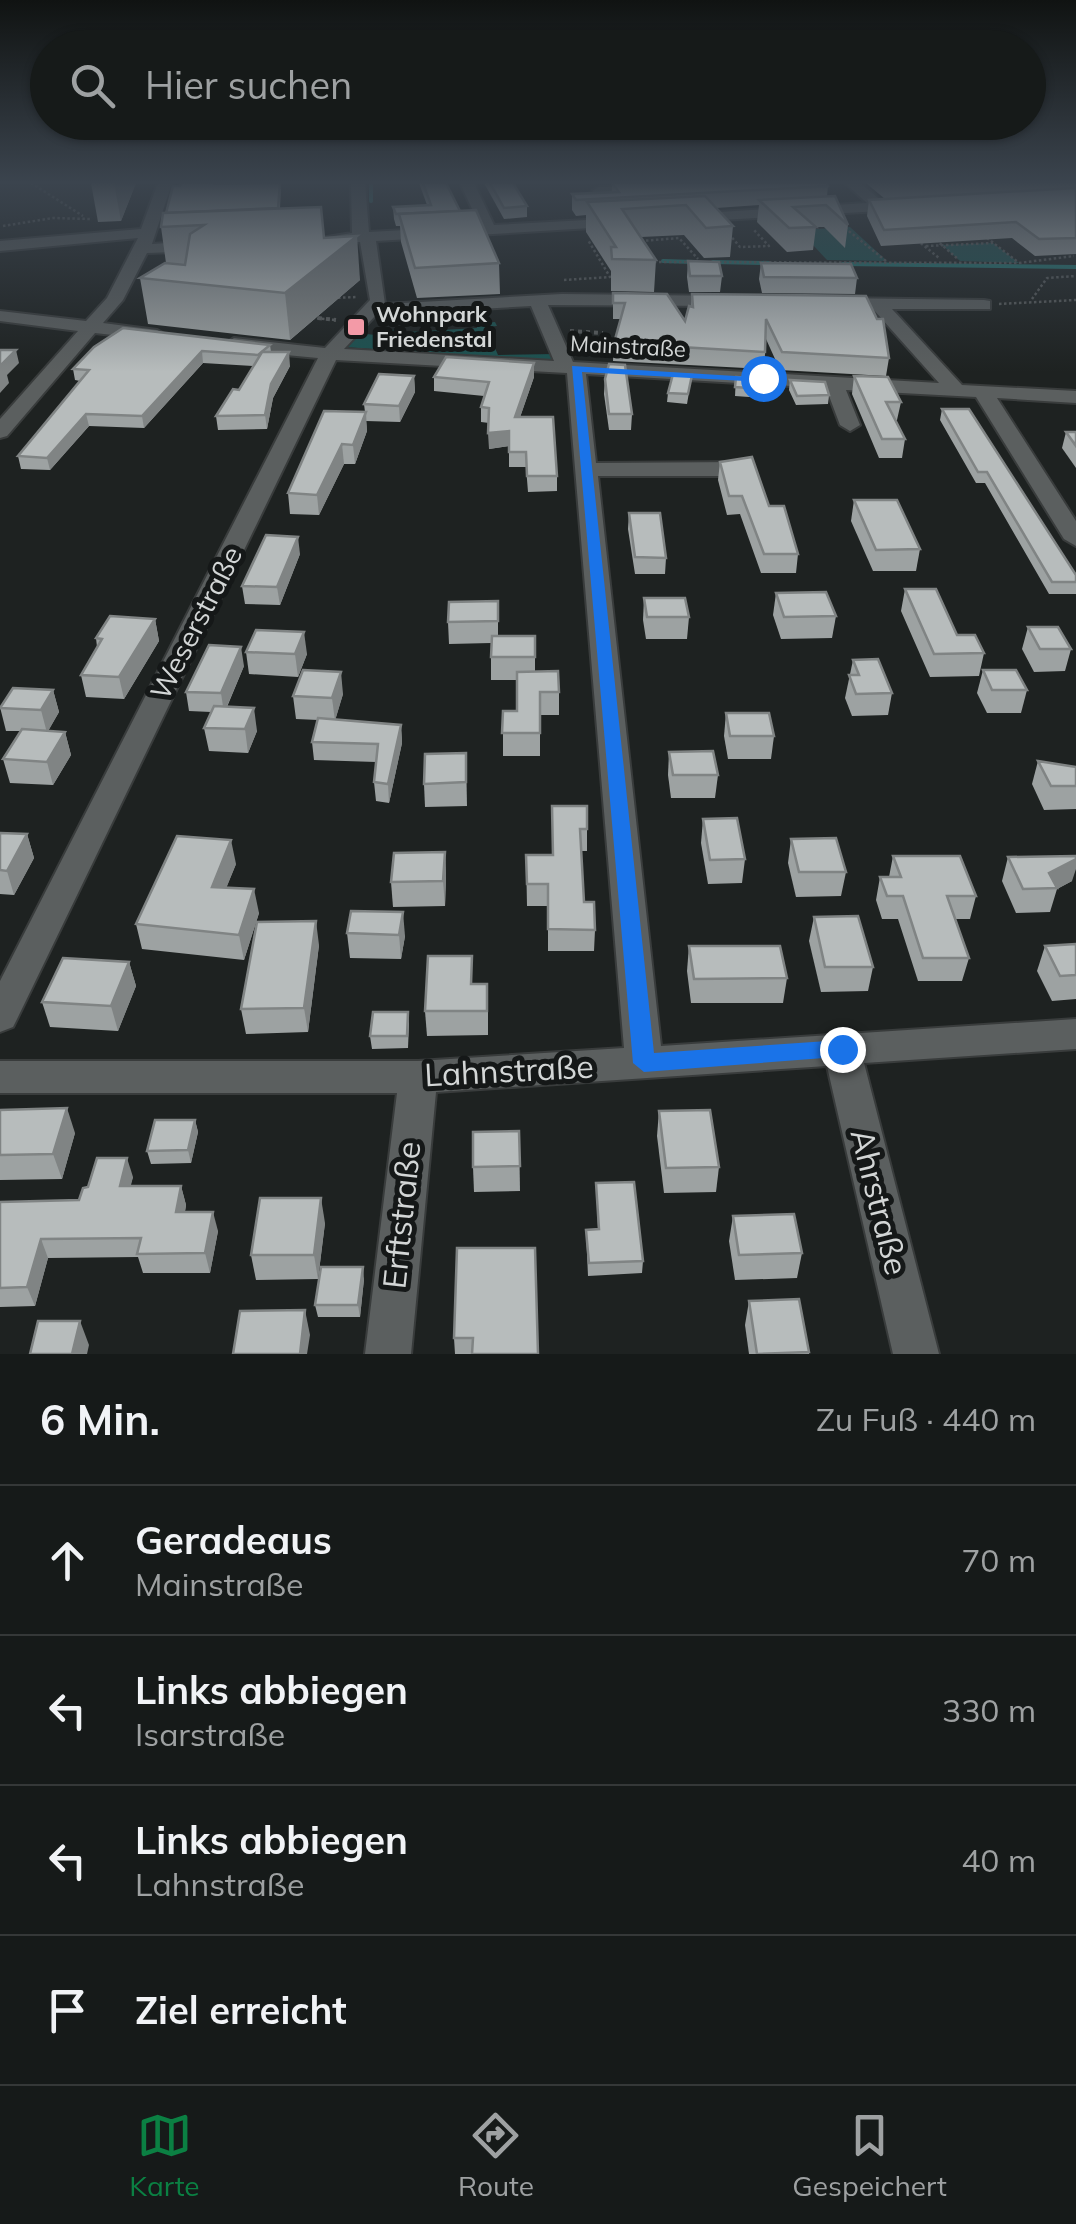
<!DOCTYPE html>
<html lang="de">
<head>
<meta charset="utf-8">
<style>
  :root { --surface:#161a19; --page:#1f2322; --text:#f1f3f6; --muted:#9ea1a2; --line:#353838; --accent:#0b8043 }
  body { margin:0; font-family:Mulish,sans-serif; background:var(--page); color:var(--text) }
  .stop { position:absolute; width:30px; height:30px; margin:-22px; border:8px solid #1a73e8; border-radius:50%; background:#fff }
  .stop.end { background:#1a73e8; border-color:#fff; box-shadow:0 2px 10px #0008 }
  .list { margin:0; padding:0; list-style:none }
  h2 { display:flex; justify-content:space-between; align-items:center; height:130px; margin:0; padding:0 40px; font-size:42px }
  h2 small { font-size:32px; font-weight:400; color:var(--muted) }
  .list li { display:grid; grid-template-columns:65px 1fr auto; gap:30px; align-items:center; box-sizing:border-box; height:150px; padding:0 40px; border-top:2px solid var(--line) }
  .list b { display:block; font-size:38px; white-space:nowrap }
  .list p { margin:0; font-size:32px; white-space:nowrap; color:var(--muted) }
  .list em { font-size:32px; font-style:normal; color:var(--muted) }
  .icon { flex:none; width:55px; height:55px; fill:none; stroke:currentColor; stroke-width:2; stroke-linecap:round; stroke-linejoin:round }
  .map { position:relative; flex:none; width:1076px; height:1354px; overflow:hidden }
  .search { position:absolute; background:var(--surface); box-shadow:0 2px 8px #0004; left:30px; right:30px; top:30px; height:110px; display:flex; align-items:center; gap:25px; box-sizing:border-box; padding:0 35px; border-radius:55px; color:var(--muted); font-size:38px }
  .sheet { height:730px; background:var(--surface) }
  nav { display:flex; justify-content:space-around; align-items:center; box-sizing:border-box; height:140px; border-top:2px solid var(--line); background:var(--surface); font-size:28px; color:var(--muted) }
  nav a { display:grid; justify-items:center; gap:5px }
  nav .on { color:var(--accent) }
  .map>svg:first-child { display:block }
  .green { fill:#1c5250 }
  .lines { fill:none; stroke-linecap:round; stroke-linejoin:round }
  .stream { stroke:#227874; stroke-width:4 }
  .minor-casing { stroke:#393c3c; stroke-width:4 }
  .path-far1 { stroke:#595c5c; stroke-width:2.5; stroke-dasharray:2.5 2.5; stroke-linecap:butt }
  .path { stroke:#595c5c; stroke-width:4; stroke-dasharray:4 4; stroke-linecap:butt }
  .minor { fill:#5b5f5f; fill-rule:evenodd }
  .wall { fill:#9da2a2 }
  .shaded-wall { fill:#808484 }
  .building { fill:#b7bcbc; stroke:#808484; stroke-width:2.5 }
  .route { fill:#1a73e8 }
  .poi-dot { fill:#f39aa7; stroke:#151818; stroke-width:4 }
  .labels { text-anchor:middle; stroke-width:10; stroke-linejoin:round; paint-order:stroke }
  .far-poi-label { font-size:22px; font-weight:bold; fill:#d3d6d6; stroke:#151818; text-anchor:start }
  .far-street-label { font-size:22px; fill:#d3d6d6; stroke:#151818 }
  .street-label { font-size:28px; fill:#d3d6d6; stroke:#151818 }
  .near-street-label { font-size:32px; fill:#d3d6d6; stroke:#151818 }
</style>
</head>
<body>
<div class="map">
<svg width="1076" height="1354" viewBox="0 0 1076 1354">
  <rect width="100%" height="100%" fill="#1e2221"/>
  <g class="green">
    <polygon points="850,227 887,261 827,260 799,230"/>
    <polygon points="993,243 1019,263 960,261 942,245"/>
    <polygon points="495,322 497,326 486,327 498,355 555,354 559,362 343,347 357,333 394,337 397,333 389,332 396,328 407,332 477,328 476,323"/>
  </g>
  <g class="lines">
    <g class="stream">
      <polyline points="371,183 371,201"/>
      <polyline points="663,261 694,262"/>
      <polyline points="713,262 769,263"/>
      <polyline points="843,264 1076,267"/>
    </g>
    <g class="minor-casing">
      <g id="minor">
        <polygon points="158,183 172,183 152,244 200,241 208,246 200,251 147,253 123,300 103,323 157,330 166,335 157,340 95,333 7,436 0,438 0,419 78,331 0,321 0,311 86,321 107,298 138,238 0,251 0,241 141,229"/>
        <path d="M351,183H365L369,232L480,226L460,183H474L494,225L624,218L631,222L624,226L376,241L385,304L562,294L728,296L737,301L728,306L548,305L573,362L939,383L873,309L836,308L827,303L836,298L984,300L990,301V309H892L962,385L1076,391V403L997,398L1076,521V546L1064,539L976,397L846,390L860,425L850,431L840,425L826,388L586,374L596,463L742,462L753,469L742,476H598L661,1046L1076,1019V1049L864,1063L939,1354H893L827,1066L436,1092L411,1354H365L397,1093H0V1061H418L624,1048L567,373L336,360L18,1017L13,1027L0,1032V981L318,358L234,350L225,344L234,338L325,348L370,300L360,242L323,244L315,239L352,233ZM531,306L554,361L344,349L376,315Z"/>
        <polygon points="845,183 860,183 883,202 904,201 911,205 880,211 687,222 680,218 687,214 867,203"/>
        <polygon points="652,186 647,193 599,195 592,191 599,187"/>
      </g>
    </g>
    <g class="path-far1">
      <polyline points="31,183 83,216"/>
      <polyline points="3,226 53,218 91,219"/>
      <polyline points="845,228 886,261"/>
      <polyline points="729,234 740,247 769,246 753,229"/>
      <polyline points="987,238 1018,262"/>
      <polyline points="917,240 939,258"/>
      <polyline points="936,240 958,259"/>
      <polyline points="641,241 679,238 698,259"/>
      <polyline points="926,246 993,243"/>
      <polyline points="654,262 1019,263 1074,256"/>
      <polyline points="564,280 610,277 588,240"/>
      <polyline points="333,298 357,297"/>
      <polyline points="1032,299 1047,278 1076,276"/>
      <polyline points="999,304 1076,300"/>
      <polyline points="312,318 336,320"/>
    </g>
    <g class="path">
      <polyline points="318,318 336,320"/>
      <polyline points="570,331 603,333"/>
    </g>
    <use href="#minor" class="minor"/>
  </g>
  <g class="wall">
    <polygon points="91,183 136,183 121,221 98,222"/>
    <polygon points="181,183 218,183 281,189 280,208 324,238 360,280 290,340 148,324 140,278 166,263 161,227 166,213"/>
    <polygon points="419,183 446,183 460,211 499,263 500,294 417,298 401,242 400,226 396,226 394,219 393,207 427,205"/>
    <polygon points="484,183 513,183 527,206 527,217 504,219"/>
    <polygon points="600,183 827,183 828,186 827,196 848,225 845,248 824,227 816,227 813,250 787,252 757,222 759,205 716,208 733,226 730,257 704,258 684,235 641,237 656,260 654,292 611,291 611,271 586,232 586,215 576,216 572,210 572,194 612,192 612,183"/>
    <polygon points="866,183 1076,183 1076,254 1035,256 1012,238 881,246 867,216 869,200 885,199"/>
    <polygon points="688,261 722,276 720,292 689,292 687,277"/>
    <polygon points="761,263 857,278 855,294 762,293 759,279"/>
    <polygon points="613,293 685,321 691,307 692,294 889,358 886,376 780,370 766,339 764,369 613,361 614,343 620,319 613,319"/>
    <polygon points="270,345 271,352 290,366 273,398 267,429 218,430 216,416 239,390 253,366 203,363 144,428 89,426 50,470 21,469 18,456 80,381 75,380 73,369 94,347"/>
    <polygon points="534,363 534,377 520,417 557,476 557,491 528,492 526,467 509,467 509,446 489,449 489,423 481,422 481,407 484,396 434,391 434,377"/>
    <polygon points="692,375 687,404 667,402 668,393"/>
    <polygon points="414,376 415,392 400,422 366,421 367,431 355,464 344,464 319,515 290,514 288,493 365,412 364,404"/>
    <polygon points="854,376 901,402 897,420 896,420 905,439 902,458 879,458 852,394"/>
    <polygon points="736,377 764,389 763,398 735,396"/>
    <polygon points="605,379 632,414 631,430 609,430 604,394"/>
    <polygon points="790,380 829,395 828,404 796,405 789,390"/>
    <polygon points="942,409 1076,575 1076,594 1049,594 985,483 976,483 940,420"/>
    <polygon points="1066,432 1076,432 1076,468 1062,448"/>
    <polygon points="720,462 769,506 798,554 796,573 761,573 740,514 727,515 718,480"/>
    <polygon points="854,500 920,549 916,571 873,571 851,521"/>
    <polygon points="629,513 666,558 665,574 635,574 628,529"/>
    <polygon points="300,554 280,605 245,604 242,586"/>
    <polygon points="905,589 957,635 984,653 979,676 930,677 901,611"/>
    <polygon points="776,593 836,616 832,638 781,639 773,615"/>
    <polygon points="644,598 689,617 687,639 646,639 643,620"/>
    <polygon points="498,601 498,636 535,636 535,672 559,692 559,715 540,715 540,756 503,756 503,711 517,711 517,680 491,680 491,643 449,644 448,622"/>
    <polygon points="155,619 159,641 124,699 86,697 81,675 97,647 96,638"/>
    <polygon points="1028,627 1071,649 1065,671 1034,672 1022,649"/>
    <polygon points="246,652 307,654 298,677 249,674"/>
    <polygon points="853,660 892,693 888,715 852,716 845,698"/>
    <polygon points="244,666 227,707 257,731 248,753 209,751 204,728 211,712 189,711 186,692"/>
    <polygon points="983,670 1027,690 1021,713 987,713 977,693"/>
    <polygon points="53,690 59,712 48,731 65,732 71,755 53,785 10,783 3,759 21,731 6,731 0,707"/>
    <polygon points="343,694 335,720 401,725 402,743 389,803 376,801 374,782 376,762 314,760 312,742 318,720 296,719 293,696"/>
    <polygon points="726,713 774,736 771,759 728,759 724,736"/>
    <polygon points="669,752 718,775 715,798 671,798 668,775"/>
    <polygon points="466,753 467,806 425,807 424,784"/>
    <polygon points="1038,761 1076,767 1076,809 1044,810 1032,784"/>
    <polygon points="552,806 587,829 587,851 581,851 584,902 595,930 594,951 548,951 548,906 527,906 526,855 552,855"/>
    <polygon points="703,819 745,859 742,883 708,884 701,843"/>
    <polygon points="0,833 27,834 34,858 14,895 0,894"/>
    <polygon points="791,839 846,872 841,896 796,897 788,863"/>
    <polygon points="445,852 446,876 445,906 393,907 391,882"/>
    <polygon points="893,856 976,896 970,919 955,919 969,958 962,981 918,981 898,919 882,919 876,900 880,877 889,877"/>
    <polygon points="1008,857 1072,881 1057,889 1050,912 1016,913 1002,881"/>
    <polygon points="236,864 226,888 259,913 244,960 142,949 136,924"/>
    <polygon points="351,911 405,936 401,959 350,958 347,933"/>
    <polygon points="814,917 873,967 868,991 821,992 809,941"/>
    <polygon points="1076,944 1076,999 1052,1001 1037,971 1045,946"/>
    <polygon points="319,945 308,1032 246,1034 241,1009"/>
    <polygon points="689,946 787,978 783,1003 691,1003 687,971"/>
    <polygon points="129,962 136,986 118,1031 50,1027 42,1002"/>
    <polygon points="472,984 488,1008 488,1035 427,1036 425,1011"/>
    <polygon points="408,1012 409,1024 408,1048 372,1049 370,1036"/>
    <polygon points="659,1111 719,1167 716,1192 664,1193 657,1136"/>
    <polygon points="195,1120 198,1132 191,1163 151,1164 147,1151"/>
    <polygon points="519,1131 520,1191 474,1192 473,1167"/>
    <polygon points="75,1133 62,1179 0,1180 0,1155"/>
    <polygon points="133,1177 130,1186 181,1186 186,1205 185,1212 218,1231 210,1273 143,1273 138,1257 48,1258 35,1306 0,1307 0,1202 79,1200 88,1187"/>
    <polygon points="596,1183 643,1261 642,1273 588,1276 586,1230 598,1229"/>
    <polygon points="733,1216 802,1253 797,1278 735,1280 729,1241"/>
    <polygon points="325,1223 318,1279 256,1280 251,1255"/>
    <polygon points="457,1248 538,1354 455,1354 454,1338"/>
    <polygon points="364,1279 360,1317 318,1317 315,1305"/>
    <polygon points="749,1301 809,1352 809,1354 749,1354 745,1325"/>
  </g>
  <g class="shaded-wall">
    <polygon points="114,183 136,183 121,221"/>
    <polygon points="357,236 360,280 290,340 285,293"/>
    <polygon points="16,350 19,363 7,375 9,383 0,393 0,366"/>
    <polygon points="202,351 203,363 144,428 142,416"/>
    <polygon points="289,352 290,366 273,398 267,429 265,415 271,384"/>
    <polygon points="534,363 534,377 515,432 515,417"/>
    <polygon points="414,376 415,392 400,422 399,406"/>
    <polygon points="366,412 367,431 355,464 353,445"/>
    <polygon points="86,414 89,426 50,470 47,458"/>
    <polygon points="509,431 509,446 489,449 488,433"/>
    <polygon points="342,444 344,464 319,515 317,495"/>
    <polygon points="298,537 300,554 280,605 277,587"/>
    <polygon points="155,619 159,641 124,699 119,677"/>
    <polygon points="304,632 307,654 298,677 295,654"/>
    <polygon points="241,647 244,666 224,713 221,693"/>
    <polygon points="341,672 343,694 335,721 332,698"/>
    <polygon points="53,690 59,712 47,733 41,710"/>
    <polygon points="254,708 257,731 248,753 245,729"/>
    <polygon points="401,725 402,743 389,803 388,784"/>
    <polygon points="65,732 71,755 53,785 47,762"/>
    <polygon points="27,834 34,858 14,895 7,871"/>
    <polygon points="231,840 236,864 217,911 212,887"/>
    <polygon points="445,852 446,876 445,906 443,881"/>
    <polygon points="1076,859 1076,869 1072,881 1057,889 1049,873"/>
    <polygon points="254,889 259,913 244,960 239,935"/>
    <polygon points="403,912 405,936 401,959 399,935"/>
    <polygon points="316,921 319,945 308,1032 304,1008"/>
    <polygon points="129,962 136,986 118,1031 111,1006"/>
    <polygon points="67,1108 75,1133 62,1179 53,1154"/>
    <polygon points="195,1120 198,1132 191,1163 188,1150"/>
    <polygon points="127,1158 133,1177 126,1205 120,1186"/>
    <polygon points="181,1186 186,1205 181,1232 176,1212"/>
    <polygon points="321,1198 325,1223 318,1279 314,1255"/>
    <polygon points="213,1212 218,1231 210,1273 205,1253"/>
    <polygon points="41,1239 48,1258 35,1306 27,1287"/>
    <polygon points="363,1267 364,1279 360,1317 358,1305"/>
    <polygon points="305,1310 310,1335 307,1354 300,1354"/>
    <polygon points="80,1321 89,1345 87,1354 72,1354"/>
  </g>
  <g class="building">
    <polygon points="181,183 215,183 215,184 280,183 278,208 166,213 173,186 180,186"/>
    <polygon points="423,183 446,183 460,211 396,214 393,207 431,205"/>
    <polygon points="490,183 513,183 527,206 504,208"/>
    <polygon points="612,183 827,183 828,186 576,200 572,194 619,192"/>
    <polygon points="1076,188 1076,238 1039,239 1016,222 884,230 869,200"/>
    <polygon points="705,196 733,226 706,228 686,205 622,209 656,260 612,259 611,247 616,247 587,202"/>
    <polygon points="835,196 848,225 826,205 793,207 816,227 789,228 759,200"/>
    <polygon points="321,207 324,238 357,236 285,293 140,278 165,263 185,265 190,234 204,225 161,227 163,213"/>
    <polygon points="476,210 499,263 415,268 399,214"/>
    <polygon points="688,261 719,262 722,276 690,276"/>
    <polygon points="761,263 851,264 857,278 764,277"/>
    <polygon points="613,293 667,294 685,321 689,306 693,307 692,294 866,296 877,319 883,319 889,358 782,352 766,319 765,352 614,343 625,303 613,303"/>
    <polygon points="123,328 270,345 258,355 202,351 142,416 86,414 47,458 18,456 89,370 73,369 94,347"/>
    <polygon points="0,350 16,350 0,366"/>
    <polygon points="262,352 289,352 271,384 265,415 216,416 233,389 239,390"/>
    <polygon points="446,357 534,363 515,417 553,417 557,476 527,476 526,452 509,452 509,431 488,433 489,408 481,407 489,382 434,377"/>
    <polygon points="609,364 625,365 632,414 609,414 605,379"/>
    <polygon points="379,374 414,376 399,406 364,404"/>
    <polygon points="673,374 692,375 688,394 668,393"/>
    <polygon points="854,376 888,377 901,402 886,402 905,439 882,439"/>
    <polygon points="736,377 764,379 764,389 735,387"/>
    <polygon points="790,380 825,382 829,395 797,396"/>
    <polygon points="942,409 969,409 1076,575 1076,582 1052,582 987,472 978,472"/>
    <polygon points="324,411 366,412 353,445 342,444 317,495 288,493"/>
    <polygon points="1066,432 1076,432 1076,446"/>
    <polygon points="752,457 769,506 784,506 798,554 764,554 742,496 729,496 720,462"/>
    <polygon points="854,500 897,500 920,549 876,550"/>
    <polygon points="629,513 660,513 666,558 635,557"/>
    <polygon points="266,535 298,537 277,587 242,586"/>
    <polygon points="905,589 936,589 957,635 975,635 984,653 934,654"/>
    <polygon points="826,592 836,616 784,617 776,593"/>
    <polygon points="644,598 685,598 689,617 647,617"/>
    <polygon points="498,601 498,621 448,622 449,602"/>
    <polygon points="110,616 155,619 119,677 81,675 102,639 96,638"/>
    <polygon points="1028,627 1058,627 1071,649 1040,649"/>
    <polygon points="256,630 304,632 295,654 246,652"/>
    <polygon points="492,636 535,636 535,657 491,657"/>
    <polygon points="209,645 241,647 221,693 186,692"/>
    <polygon points="878,659 892,693 856,694 849,675 859,675 853,660"/>
    <polygon points="303,670 341,672 332,698 293,696"/>
    <polygon points="983,670 1016,670 1027,690 992,690"/>
    <polygon points="558,671 559,692 540,692 540,733 502,733 503,711 517,711 517,672"/>
    <polygon points="13,688 53,690 41,710 0,708"/>
    <polygon points="214,706 254,708 245,729 204,728"/>
    <polygon points="726,713 769,713 774,736 730,736"/>
    <polygon points="318,718 401,725 388,784 374,782 378,744 312,742"/>
    <polygon points="22,729 65,732 47,762 3,759"/>
    <polygon points="713,751 718,775 673,775 669,752"/>
    <polygon points="466,753 466,782 424,784 425,754"/>
    <polygon points="1038,761 1076,767 1076,786 1051,786"/>
    <polygon points="552,806 587,806 587,829 580,829 584,902 594,902 595,930 548,929 548,884 527,884 526,855 553,855"/>
    <polygon points="737,818 745,859 710,860 703,819"/>
    <polygon points="0,833 27,834 7,871 0,870"/>
    <polygon points="177,836 231,840 212,887 254,889 239,935 136,924"/>
    <polygon points="836,838 846,872 799,872 791,839"/>
    <polygon points="445,852 443,881 391,882 394,853"/>
    <polygon points="893,856 960,856 976,896 947,896 969,958 923,958 903,896 887,896 880,877 901,877"/>
    <polygon points="1076,856 1076,859 1049,873 1057,888 1023,889 1008,857"/>
    <polygon points="351,911 403,912 399,935 347,933"/>
    <polygon points="858,916 873,967 825,967 814,917"/>
    <polygon points="316,921 304,1008 241,1009 257,922"/>
    <polygon points="1076,944 1076,975 1060,976 1045,946"/>
    <polygon points="689,946 780,946 787,978 694,979"/>
    <polygon points="428,956 472,956 471,984 487,984 487,1011 425,1011"/>
    <polygon points="63,958 129,962 111,1006 42,1002"/>
    <polygon points="373,1012 408,1012 407,1036 370,1036"/>
    <polygon points="67,1108 53,1154 0,1155 0,1110"/>
    <polygon points="710,1110 719,1167 666,1168 659,1111"/>
    <polygon points="155,1120 195,1120 188,1150 147,1151"/>
    <polygon points="519,1131 520,1166 473,1167 473,1132"/>
    <polygon points="97,1158 127,1158 120,1186 181,1186 176,1212 213,1212 205,1253 137,1254 141,1238 41,1239 27,1287 0,1288 0,1202 79,1200 83,1188 88,1187"/>
    <polygon points="634,1182 643,1261 589,1263 586,1230 599,1229 596,1183"/>
    <polygon points="260,1198 321,1198 314,1255 251,1255"/>
    <polygon points="794,1214 802,1253 739,1255 733,1216"/>
    <polygon points="457,1248 535,1248 538,1354 472,1354 473,1338 454,1338"/>
    <polygon points="321,1267 363,1267 358,1305 315,1305"/>
    <polygon points="799,1299 809,1352 757,1354 749,1301"/>
    <polygon points="305,1310 300,1354 233,1354 240,1311"/>
    <polygon points="38,1321 80,1321 72,1354 30,1354"/>
  </g>
  <linearGradient id="sky" x2="0" y2="1"><stop stop-color="#101312"/><stop offset="0.49" stop-color="#3b444e"/><stop offset="1" stop-color="#3b444e" stop-opacity="0"/></linearGradient>
  <rect width="1076" height="372" fill="url(#sky)"/>
  <polygon class="route" points="572,366 768,378 763,382 582,372 654,1053 842,1040 853,1049 850,1056 644,1072 633,1063"/>
  <rect class="poi-dot" x="346" y="317" width="20" height="20" rx="5"/>
  <g class="labels">
    <g class="far-poi-label">
      <text x="376" y="322">Wohnpark<tspan x="376" dy="25">Friedenstal</tspan></text>
    </g>
    <g class="far-street-label">
      <text transform="translate(628 346) rotate(3)" y="8">Mainstraße</text>
    </g>
    <g class="street-label">
      <text transform="translate(196 623) rotate(-63)" y="10">Weserstraße</text>
    </g>
    <g class="near-street-label">
      <text transform="translate(509 1071) rotate(-3)" y="11">Lahnstraße</text>
      <text transform="translate(879 1202) rotate(76)" y="11">Ahrstraße</text>
      <text transform="translate(402 1215) rotate(-84)" y="11">Erftstraße</text>
    </g>
  </g>
</svg>
<div class="stop" style="left:763px;top:378px"></div>
<div class="stop end" style="left:842px;top:1049px"></div>
<div class="search"><svg class="icon" aria-label="search" viewBox="0 0 24 24"><circle cx="10" cy="10" r="6"/><path d="M15 15l6 6"/></svg>Hier suchen</div>
</div>
<section class="sheet">
<h2>6 Min.<small>Zu Fuß · 440 m</small></h2>
<ul class="list">
<li><svg class="icon" aria-label="ahead" viewBox="0 0 24 24"><path d="M12 20V5M6 11l6-6 6 6"/></svg><div><b>Geradeaus</b><p>Mainstraße</p></div><em>70 m</em></li>
<li><svg class="icon" aria-label="left" viewBox="0 0 24 24"><path d="M17 20v-9H6M10 6l-5 5 5 5"/></svg><div><b>Links abbiegen</b><p>Isarstraße</p></div><em>330 m</em></li>
<li><svg class="icon" aria-label="left" viewBox="0 0 24 24"><path d="M17 20v-9H6M10 6l-5 5 5 5"/></svg><div><b>Links abbiegen</b><p>Lahnstraße</p></div><em>40 m</em></li>
<li><svg class="icon" aria-label="arrive" viewBox="0 0 24 24"><path d="M6 21V4h12l-3 4 3 4H6"/></svg><div><b>Ziel erreicht</b></div></li>
</ul>
</section>
<nav>
<a class="on"><svg class="icon" aria-label="map" viewBox="0 0 24 24"><path d="M3 6l6-2 6 2 6-2v14l-6 2-6-2-6 2zM9 4v14M15 6v14"/></svg>Karte</a>
<a><svg class="icon" aria-label="directions" viewBox="0 0 24 24"><path d="M12 3l9 9-9 9-9-9zM9 14v-3h6M13 9l2 2-2 2"/></svg>Route</a>
<a><svg class="icon" aria-label="saved" viewBox="0 0 24 24"><path d="M7 4h10v16l-5-4-5 4z"/></svg>Gespeichert</a>
</nav>
</body>
</html>
